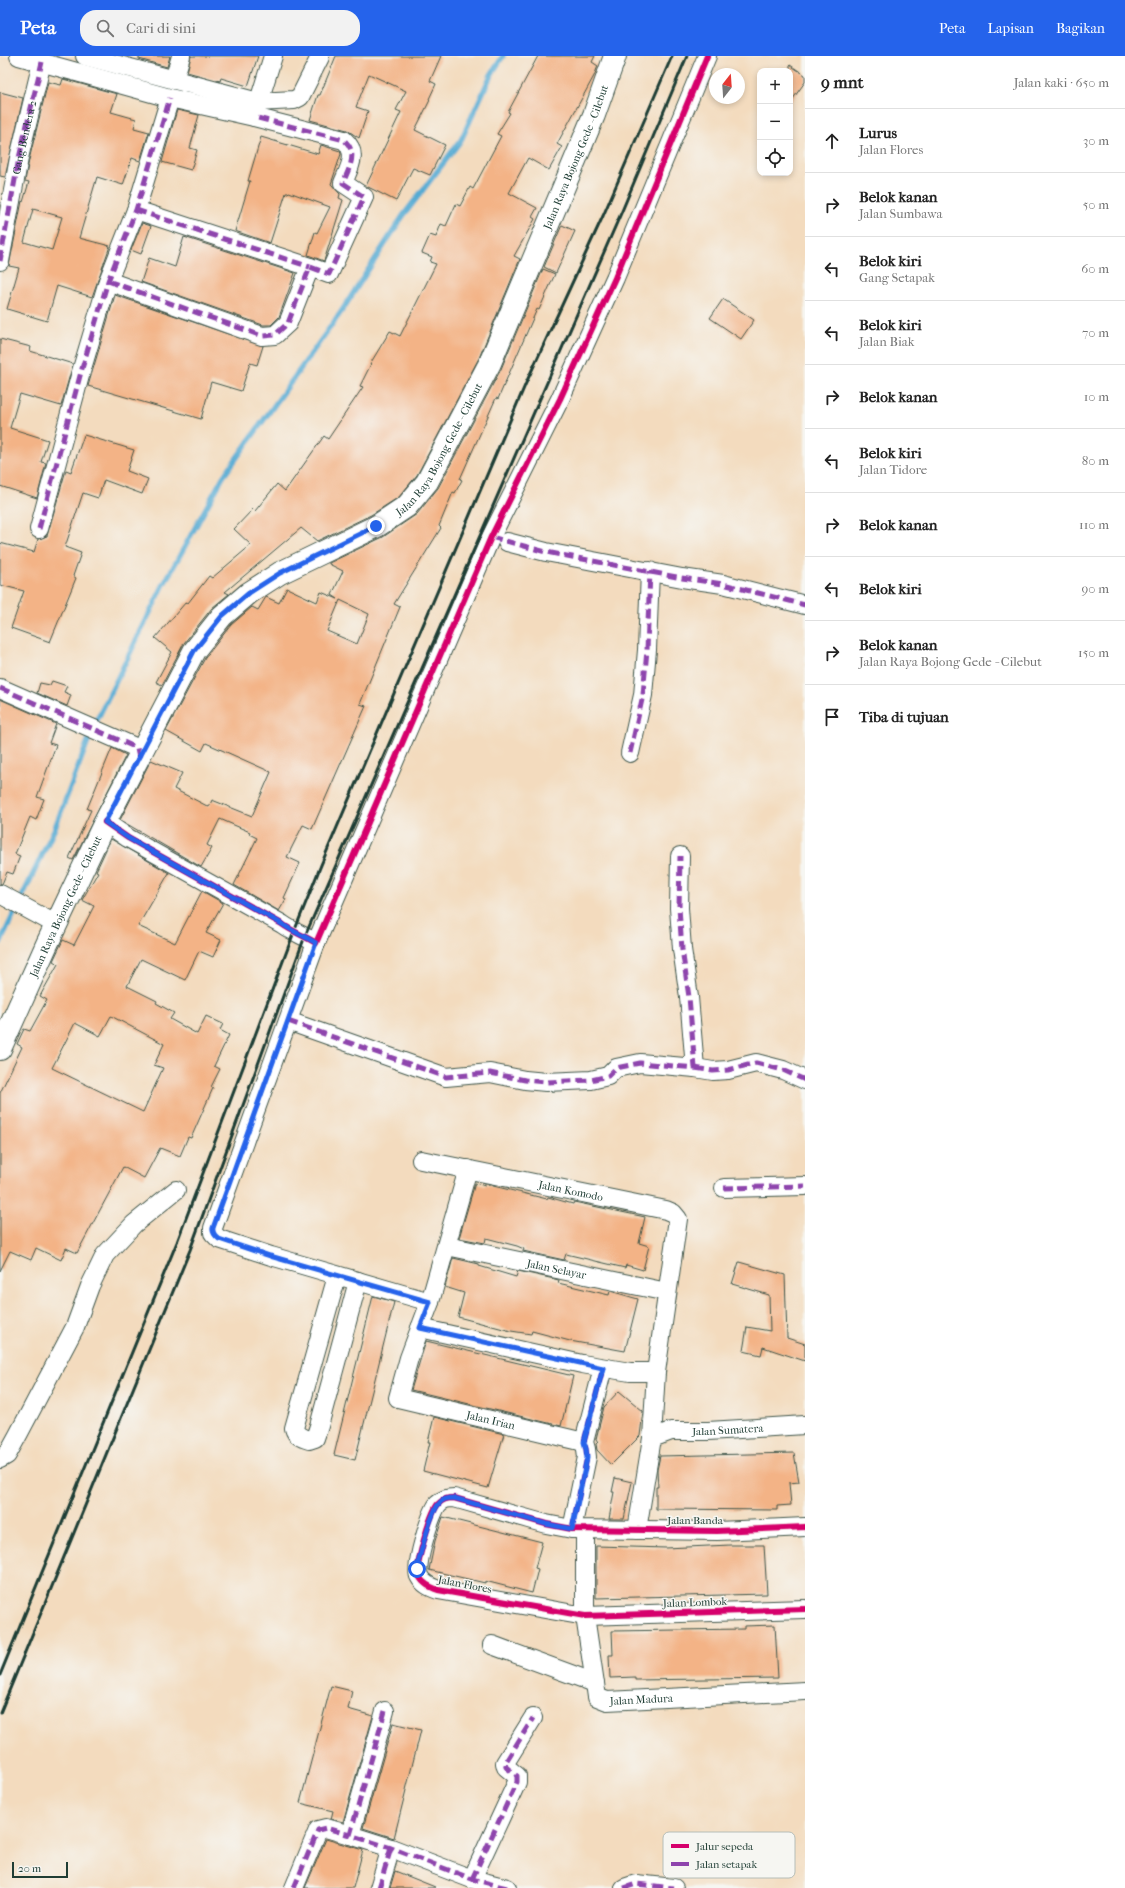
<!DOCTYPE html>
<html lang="id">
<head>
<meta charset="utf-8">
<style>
  :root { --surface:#fff; --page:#f2f2f2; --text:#222; --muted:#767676; --line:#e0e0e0; --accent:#2563eb }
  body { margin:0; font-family:"IM FELL French Canon",serif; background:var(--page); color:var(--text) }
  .controls { position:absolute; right:12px; top:12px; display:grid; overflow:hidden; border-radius:8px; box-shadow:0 2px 6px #0003 }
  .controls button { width:36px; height:36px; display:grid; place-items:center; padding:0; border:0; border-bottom:1px solid var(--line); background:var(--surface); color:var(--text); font:20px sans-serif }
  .compass { position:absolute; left:709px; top:12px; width:36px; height:36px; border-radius:50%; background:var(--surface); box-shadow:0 2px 6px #0003; rotate:17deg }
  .scale { position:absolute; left:12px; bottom:10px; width:56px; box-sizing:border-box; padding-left:4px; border:2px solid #1f3d34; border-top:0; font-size:11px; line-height:14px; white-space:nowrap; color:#1f3d34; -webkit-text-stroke:3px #f6f6f2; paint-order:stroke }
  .stop { position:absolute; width:12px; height:12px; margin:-9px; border:3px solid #2563eb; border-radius:50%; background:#fff }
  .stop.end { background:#2563eb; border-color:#fff; box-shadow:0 1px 4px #0008 }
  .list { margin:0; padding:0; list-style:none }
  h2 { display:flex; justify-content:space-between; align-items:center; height:52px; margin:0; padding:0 16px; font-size:17px }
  h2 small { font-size:13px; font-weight:400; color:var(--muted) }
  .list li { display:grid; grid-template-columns:26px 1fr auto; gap:12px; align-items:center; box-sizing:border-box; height:64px; padding:0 16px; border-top:1px solid var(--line) }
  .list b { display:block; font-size:15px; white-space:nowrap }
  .list p { margin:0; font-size:13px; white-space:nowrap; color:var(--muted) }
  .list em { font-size:13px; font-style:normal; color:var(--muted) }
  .icon { flex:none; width:22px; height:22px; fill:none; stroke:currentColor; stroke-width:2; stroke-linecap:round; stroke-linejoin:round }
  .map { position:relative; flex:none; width:805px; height:1832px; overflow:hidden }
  header { display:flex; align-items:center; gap:24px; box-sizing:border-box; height:56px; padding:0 20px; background:var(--accent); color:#fff }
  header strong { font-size:19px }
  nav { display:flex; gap:22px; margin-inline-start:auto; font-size:14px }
  .search { width:280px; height:36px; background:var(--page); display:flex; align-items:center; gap:10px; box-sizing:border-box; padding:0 14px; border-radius:16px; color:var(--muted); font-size:15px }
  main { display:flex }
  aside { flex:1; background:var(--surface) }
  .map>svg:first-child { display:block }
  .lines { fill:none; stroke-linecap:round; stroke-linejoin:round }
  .stream { stroke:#57abd3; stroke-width:5.5 }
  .building { fill:#f3b386; fill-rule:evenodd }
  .street-casing { stroke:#3f5549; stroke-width:20 }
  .secondary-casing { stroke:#3f5549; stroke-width:24 }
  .street { stroke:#fff; stroke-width:18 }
  .secondary { stroke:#fff; stroke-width:22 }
  .rail { stroke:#1f3d34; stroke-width:3 }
  .quiet { stroke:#8e44ad; stroke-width:5; stroke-dasharray:10 5; stroke-linecap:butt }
  .cycleway-casing { stroke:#f6f6f2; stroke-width:8 }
  .cycleway { stroke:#d6006c; stroke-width:6 }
  .route { stroke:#2563eb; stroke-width:5 }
  .labels { text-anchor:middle; stroke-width:3; stroke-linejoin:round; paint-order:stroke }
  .street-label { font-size:11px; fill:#1f3d34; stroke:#f6f6f2 }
  .key { fill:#f6f6f2; stroke:#b6beb9; stroke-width:1 }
  .key-label { font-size:11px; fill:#1f3d34 }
</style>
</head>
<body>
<header>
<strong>Peta</strong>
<div class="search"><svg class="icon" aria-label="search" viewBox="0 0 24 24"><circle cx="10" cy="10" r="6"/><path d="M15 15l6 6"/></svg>Cari di sini</div>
<nav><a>Peta</a><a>Lapisan</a><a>Bagikan</a></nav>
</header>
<main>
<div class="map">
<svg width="805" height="1832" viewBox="0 0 805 1832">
  <rect width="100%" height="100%" fill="#f6f6f2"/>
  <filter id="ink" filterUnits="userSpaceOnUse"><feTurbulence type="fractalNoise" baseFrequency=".025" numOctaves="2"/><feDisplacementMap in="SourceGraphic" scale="8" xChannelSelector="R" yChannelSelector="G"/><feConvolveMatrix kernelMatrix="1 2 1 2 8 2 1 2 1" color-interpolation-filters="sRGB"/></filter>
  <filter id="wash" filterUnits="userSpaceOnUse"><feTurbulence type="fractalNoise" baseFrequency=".012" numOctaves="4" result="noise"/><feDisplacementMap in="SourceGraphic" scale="16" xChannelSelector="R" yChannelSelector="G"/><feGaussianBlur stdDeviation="0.9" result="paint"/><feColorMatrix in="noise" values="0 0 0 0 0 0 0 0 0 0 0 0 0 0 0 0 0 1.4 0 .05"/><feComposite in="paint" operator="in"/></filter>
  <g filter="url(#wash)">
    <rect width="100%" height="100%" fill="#f3dbbe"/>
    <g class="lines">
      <polyline class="stream" points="0,887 54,774 93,672 164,528 223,421 341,256 403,160 461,84 491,19 503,0"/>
    </g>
    <g id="blocks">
      <g class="building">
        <polygon points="139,0 170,0 167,11 139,3"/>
        <polygon points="191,0 258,0 248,30 221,22 220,25 187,16"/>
        <polygon points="336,0 441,0 430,25 436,28 429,43 430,44 415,74 445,89 430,119 413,112 396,145 366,130 401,56 396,54 406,35 369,18 356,51 368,55 359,82 347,74 310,64 318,39 320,39"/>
        <polygon points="538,0 595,0 592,6 598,10 594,20 557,88 562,91 549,114 528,102 509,137 537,152 532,161 535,163 514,200 520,203 479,302 417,419 399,441 371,459 317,485 301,472 225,536 229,538 212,552 184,587 162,629 156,626 172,596 155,582 186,546 188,547 209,520 212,522 251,489 234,473 253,453 255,455 277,428 285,435 324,380 328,383 363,331 360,330 371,308 370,308 390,275 400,280 436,208 430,206 432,201 422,197 430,179 436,181 441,168 446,170 456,148 460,150 470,131 473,133 501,80 497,78 510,57 508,56"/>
        <polygon points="790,9 805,19 805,26 790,47"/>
        <path d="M63,23L117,38L111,56L136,63L134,72L149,76L140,105L132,102L123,129L97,121L79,182L110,190L92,241L57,230L47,265L7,253L19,212L9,210L22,145L23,146L29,126L25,125L29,104L48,26L61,29ZM33,153L62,161L52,194L24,186Z"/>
        <polygon points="0,36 23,42 5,121 0,120"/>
        <polygon points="177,54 199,59 190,92 197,94 191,114 162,106"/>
        <polygon points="261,81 318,98 321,89 340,95 341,98 331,128 340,138 339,142 343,144 324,205 308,199 315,176 317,177 330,151 289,136 288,137 286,137 270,187 235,175 250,125 248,125"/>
        <polygon points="142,167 151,170 141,198 131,194"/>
        <polygon points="562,169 575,175 556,217 544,211"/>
        <polygon points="184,181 295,217 279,261 271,269 263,269 141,226 149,202 175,211"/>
        <path d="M543,213L555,218L539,254L537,253L498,343L496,342L460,423L462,424L455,437L453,436L439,470L441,472L394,548L400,551L360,648L366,650L312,773L303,769L287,801L300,807L284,842L286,843L279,855L234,829L257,782L249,778L250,776L220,763L207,789L212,792L201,811L120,764L151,704L182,717L174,733L209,751L212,744L252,760L271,716L206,687L202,695L166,675L205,602L231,569L252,551L258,554L266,541L279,547L287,532L317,546L321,536L338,543L332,539L343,515L329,508V507L383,481L417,458L438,432L501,313ZM340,544L369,558L357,588L327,575Z"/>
        <polygon points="115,239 263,290 257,309 250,307 241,335 211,326 201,363 88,330"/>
        <polygon points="723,243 754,264 741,283 710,262"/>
        <polygon points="0,283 31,291 30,295 73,308 61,350 20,338 10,372 48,384 41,406 46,407 37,442 0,430"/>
        <polygon points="84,379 134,394 127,415 148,423 142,438 104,424 98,442 83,437 65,491 81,497 73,520 76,522 50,586 11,572 24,535 0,529 0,487 34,496 38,483 47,480 66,414 71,416"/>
        <polygon points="52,625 67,630 64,636 71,639 67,650 37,637 40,627 50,629"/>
        <polygon points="0,643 56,668 49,687 56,689 37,741 44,743 36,764 30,761 15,798 20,800 13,818 7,816 2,828 0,828"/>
        <polygon points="112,692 126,699 73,804 69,802 91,754 87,753"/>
        <path d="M111,783L169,817L138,870L175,887L202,835L223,847L206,877L221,884L213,901L199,895L185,924L141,903L127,930L157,945L156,947L174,957L170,963L197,978L206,960L223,968L220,974L229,979L214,1010L220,1013L211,1031L213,1032L191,1082L188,1081L180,1100L160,1092L144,1122L123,1111L77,1197L66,1192L61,1204L36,1192L31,1204L10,1195L0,1215V1037L22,991L17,988L24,973L30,975L47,944L40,940L58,908L53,905L63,884L74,889L94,850L82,844L98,816L96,815ZM111,960L164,988L154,1009L163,1012L143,1056L52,1012L75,967L100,980Z"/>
        <polygon points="475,1127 485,1130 485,1128 547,1143 548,1141 573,1148 574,1146 645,1161 639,1187 649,1190 643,1214 626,1209 625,1212 566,1198 564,1204 523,1195 524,1193 517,1190 486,1182 485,1187 459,1182"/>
        <polygon points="453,1202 479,1208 479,1210 516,1221 518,1215 559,1224 558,1227 609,1239 610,1235 638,1243 625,1295 570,1285 532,1275 531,1278 511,1275 458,1261 464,1237 445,1231"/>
        <polygon points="739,1206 785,1219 787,1282 805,1288 805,1305 763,1291 761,1299 743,1295 747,1271 770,1275 769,1239 732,1228"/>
        <polygon points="373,1240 394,1246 355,1404 334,1399"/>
        <polygon points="426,1285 573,1320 561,1370 411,1334"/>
        <polygon points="619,1335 643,1355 640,1380 611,1409 597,1394 596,1388 598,1386 596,1383 604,1351"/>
        <polygon points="434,1361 504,1378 488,1432 423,1415 430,1386 428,1386"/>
        <polygon points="794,1397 799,1426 789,1427 791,1449 777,1450 777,1454 656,1453 656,1431 658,1431 657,1414 660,1400"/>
        <polygon points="615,1422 632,1426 624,1463 609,1463 614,1436 612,1436"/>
        <polygon points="443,1461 542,1486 535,1512 538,1513 532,1537 485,1525 485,1527 429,1514 435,1485"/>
        <polygon points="730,1489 764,1489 767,1538 596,1542 596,1490 666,1492"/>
        <polygon points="775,1569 778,1622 635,1624 635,1621 610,1622 609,1599 613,1599 612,1575 744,1573 744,1570"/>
        <polygon points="331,1630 352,1635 348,1653 373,1660 343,1766 331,1763 333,1755 300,1747"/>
        <polygon points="393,1667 421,1674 394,1782 363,1772"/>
        <polygon points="326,1783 363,1794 353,1832 305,1832"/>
        <polygon points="395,1815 435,1831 435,1832 390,1832"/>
      </g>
    </g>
  </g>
  <g filter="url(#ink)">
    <use href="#blocks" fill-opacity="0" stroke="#3f5549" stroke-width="1"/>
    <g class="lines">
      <g class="street-casing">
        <g id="street">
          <polyline points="19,0 170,42 254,61 273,0"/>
          <polyline points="85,0 258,46 294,44 300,41 320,1"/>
          <polyline points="174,24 181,0"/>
          <polyline points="136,154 310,211"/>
          <path id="s1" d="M0,205L19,102L42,6"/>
          <path d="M108,225L262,280L275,279L288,267L310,211L329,218L364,141L343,127C349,112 359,97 344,84L254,61"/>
          <polyline points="39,473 81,316 108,225 136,154 170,42"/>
          <polyline points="507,486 546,496 682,522 723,528 805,549"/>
          <polyline points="0,632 137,692 139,701"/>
          <polyline points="630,697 643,639 647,594 650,515"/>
          <path d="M105,766L128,782L282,868C293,876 305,880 316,887L491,481L560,343L615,222L707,0"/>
          <polyline points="0,838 57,869"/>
          <polyline points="316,887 213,1172 213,1177 219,1183 271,1200 430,1246"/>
          <polyline points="288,965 446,1021 490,1017 525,1024 546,1026 591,1024 608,1020 616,1012 640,1007 695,1012 689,941 682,893 679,852 680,800"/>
          <polyline points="695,1012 713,1015 728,1014 756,1007 783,1014 805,1024"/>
          <path id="s2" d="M421,1104L666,1154L673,1157L678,1163L656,1316L652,1382L637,1474"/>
          <path id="s3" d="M468,1113L430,1246L409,1302L398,1342L584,1386"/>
          <polyline points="724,1132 805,1130"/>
          <path id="s4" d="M447,1190L667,1236"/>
          <path d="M337,1220L294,1372C296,1380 302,1382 309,1384L315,1382L319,1370L358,1225"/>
          <polyline points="420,1272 582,1308 630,1316 656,1316"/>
          <path id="s5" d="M652,1382L671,1375H708L805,1369"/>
          <polyline points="0,1403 7,1399 18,1379 75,1271 90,1230 105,1199 134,1168 176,1134"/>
          <path d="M805,1471L717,1475L572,1473L546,1468L454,1442C447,1442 443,1443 438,1448C431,1456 414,1511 419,1520C423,1528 430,1531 438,1534L585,1560L805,1553"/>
          <polyline points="572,1473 587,1401 586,1393 584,1386 603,1312"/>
          <path id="s6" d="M585,1474V1560L597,1641L607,1645L805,1635"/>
          <polyline points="492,1589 595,1627"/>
          <polyline points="385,1655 350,1779 391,1792 472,1823 507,1832"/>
          <polyline points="472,1823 517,1726 517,1720 506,1711 505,1707 533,1662"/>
          <polyline points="294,1832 318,1774 326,1772 350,1779"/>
          <polyline points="379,1832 391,1792"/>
          <polyline points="624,1832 636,1828 674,1832"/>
        </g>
      </g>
      <g class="secondary-casing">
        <g id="secondary">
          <path id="s7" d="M0,993L47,888L105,766L194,595L222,560L249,537L280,517L377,470L407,450L427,426L490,307L594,59L615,0"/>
        </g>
      </g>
      <use href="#street" class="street"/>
      <use href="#secondary" class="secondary"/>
      <g class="rail">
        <polyline points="0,1619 177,1186 294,876 321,809 526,327 603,160 672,0"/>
        <polyline points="0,1657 190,1194 305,880 622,155 687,0"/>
      </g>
      <g class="quiet">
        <polyline points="136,154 310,211"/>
        <polyline points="0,205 19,102 42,6"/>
        <path d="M108,225L262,280L275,279L288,267L310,211L329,218L364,141L343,127C349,112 359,97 344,84L254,61"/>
        <polyline points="39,473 81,316 108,225 136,154 170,42"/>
        <polyline points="491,481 546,496 682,522 723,528 805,549"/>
        <polyline points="0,632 137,692 139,701"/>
        <polyline points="630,697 643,639 647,594 650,515"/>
        <polyline points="288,965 446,1021 490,1017 525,1024 546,1026 591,1024 608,1020 616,1012 640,1007 695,1012 689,941 682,893 679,852 680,800"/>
        <polyline points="695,1012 713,1015 728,1014 756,1007 783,1014 805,1024"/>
        <polyline points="724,1132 805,1130"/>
        <polyline points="572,1473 587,1401 586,1393 584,1386 603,1312"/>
        <polyline points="385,1655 350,1779 391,1792 472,1823 507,1832"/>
        <polyline points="472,1823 517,1726 517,1720 506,1711 505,1707 533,1662"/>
        <polyline points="294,1832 318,1774 326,1772 350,1779"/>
        <polyline points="379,1832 391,1792"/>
        <polyline points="624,1832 636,1828 674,1832"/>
      </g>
      <g class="cycleway-casing">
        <g id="cycleway">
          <path d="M105,766L128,782L282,868C293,876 305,880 316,887L491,481L560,343L615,222L707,0"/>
          <path d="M805,1471L717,1475L572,1473L546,1468L454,1442C447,1442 443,1443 438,1448C431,1456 414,1511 419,1520C423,1528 430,1531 438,1534L585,1560L805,1553"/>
        </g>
      </g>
      <use href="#cycleway" class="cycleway"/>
    </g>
  </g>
  <g class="lines" filter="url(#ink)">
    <path class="route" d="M376,470L280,517L249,537L222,560L194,595L105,766L128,782L282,868C293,876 305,880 316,887L213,1172C212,1177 215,1180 219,1183L270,1200L430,1246L420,1272L603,1312L584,1386L586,1393L587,1402L572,1473L546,1468L454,1442C447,1442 442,1443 438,1449C431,1458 419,1501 417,1513"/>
  </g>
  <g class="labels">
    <g class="street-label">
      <text dy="4" stroke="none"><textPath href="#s1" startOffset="126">Gang Bendera 2</textPath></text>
      <text dy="4" stroke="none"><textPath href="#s7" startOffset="1093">Jalan Raya Bojong Gede - Cilebut</textPath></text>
      <text dy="4" stroke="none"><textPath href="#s7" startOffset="769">Jalan Raya Bojong Gede - Cilebut</textPath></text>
      <text dy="4" stroke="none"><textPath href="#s7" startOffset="157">Jalan Raya Bojong Gede - Cilebut</textPath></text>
      <text dy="4" stroke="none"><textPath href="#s2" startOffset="153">Jalan Komodo</textPath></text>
      <text dy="4" stroke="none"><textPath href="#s4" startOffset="112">Jalan Selayar</textPath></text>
      <text dy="4" stroke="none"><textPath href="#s3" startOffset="335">Jalan Irian</textPath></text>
      <text dy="4" stroke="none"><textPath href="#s5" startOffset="77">Jalan Sumatera</textPath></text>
      <text x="695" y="1468">Jalan Banda</text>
      <text transform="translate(465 1528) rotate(11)" y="4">Jalan Flores</text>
      <text transform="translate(695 1546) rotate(-2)" y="4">Jalan Lombok</text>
      <text dy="4" stroke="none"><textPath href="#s6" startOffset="213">Jalan Madura</textPath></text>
    </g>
  </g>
  <rect x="663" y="1776" width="132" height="46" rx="6" class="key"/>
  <rect x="671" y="1788" width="18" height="4" fill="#d6006c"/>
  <rect x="671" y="1806" width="18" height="4" fill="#8e44ad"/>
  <g class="key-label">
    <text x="696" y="1794">Jalur sepeda</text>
    <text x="696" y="1812">Jalan setapak</text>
  </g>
</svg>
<div class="controls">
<button>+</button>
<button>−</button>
<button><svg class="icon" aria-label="locate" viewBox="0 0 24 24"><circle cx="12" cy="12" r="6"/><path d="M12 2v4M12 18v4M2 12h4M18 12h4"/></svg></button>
</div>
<svg class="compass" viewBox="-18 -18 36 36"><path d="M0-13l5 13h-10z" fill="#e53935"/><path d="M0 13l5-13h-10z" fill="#767676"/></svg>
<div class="scale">20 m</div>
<div class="stop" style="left:417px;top:1513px"></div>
<div class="stop end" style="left:376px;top:470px"></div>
</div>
<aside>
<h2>9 mnt<small>Jalan kaki · 650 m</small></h2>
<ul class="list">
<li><svg class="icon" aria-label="ahead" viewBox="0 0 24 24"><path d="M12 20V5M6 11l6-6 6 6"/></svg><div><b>Lurus</b><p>Jalan Flores</p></div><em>30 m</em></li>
<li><svg class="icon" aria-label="right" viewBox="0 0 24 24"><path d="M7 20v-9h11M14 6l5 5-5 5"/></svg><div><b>Belok kanan</b><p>Jalan Sumbawa</p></div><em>50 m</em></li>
<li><svg class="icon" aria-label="left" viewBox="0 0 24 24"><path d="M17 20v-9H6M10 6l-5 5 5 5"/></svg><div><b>Belok kiri</b><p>Gang Setapak</p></div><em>60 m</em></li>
<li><svg class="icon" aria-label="left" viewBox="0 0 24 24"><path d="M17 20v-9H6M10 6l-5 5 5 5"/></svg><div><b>Belok kiri</b><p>Jalan Biak</p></div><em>70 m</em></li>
<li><svg class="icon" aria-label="right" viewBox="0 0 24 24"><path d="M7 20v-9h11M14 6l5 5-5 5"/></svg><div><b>Belok kanan</b></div><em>10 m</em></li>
<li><svg class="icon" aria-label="left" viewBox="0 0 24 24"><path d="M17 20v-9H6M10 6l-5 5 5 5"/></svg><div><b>Belok kiri</b><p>Jalan Tidore</p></div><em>80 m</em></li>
<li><svg class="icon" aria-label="right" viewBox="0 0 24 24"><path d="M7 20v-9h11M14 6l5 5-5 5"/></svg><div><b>Belok kanan</b></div><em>110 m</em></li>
<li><svg class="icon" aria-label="left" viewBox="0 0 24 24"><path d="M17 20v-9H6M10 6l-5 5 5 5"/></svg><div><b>Belok kiri</b></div><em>90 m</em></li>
<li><svg class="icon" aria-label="right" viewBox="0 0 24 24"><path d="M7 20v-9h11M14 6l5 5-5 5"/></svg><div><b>Belok kanan</b><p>Jalan Raya Bojong Gede - Cilebut</p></div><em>150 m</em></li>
<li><svg class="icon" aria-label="arrive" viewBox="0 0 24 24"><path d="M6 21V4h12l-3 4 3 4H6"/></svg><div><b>Tiba di tujuan</b></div></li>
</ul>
</aside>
</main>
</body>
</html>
